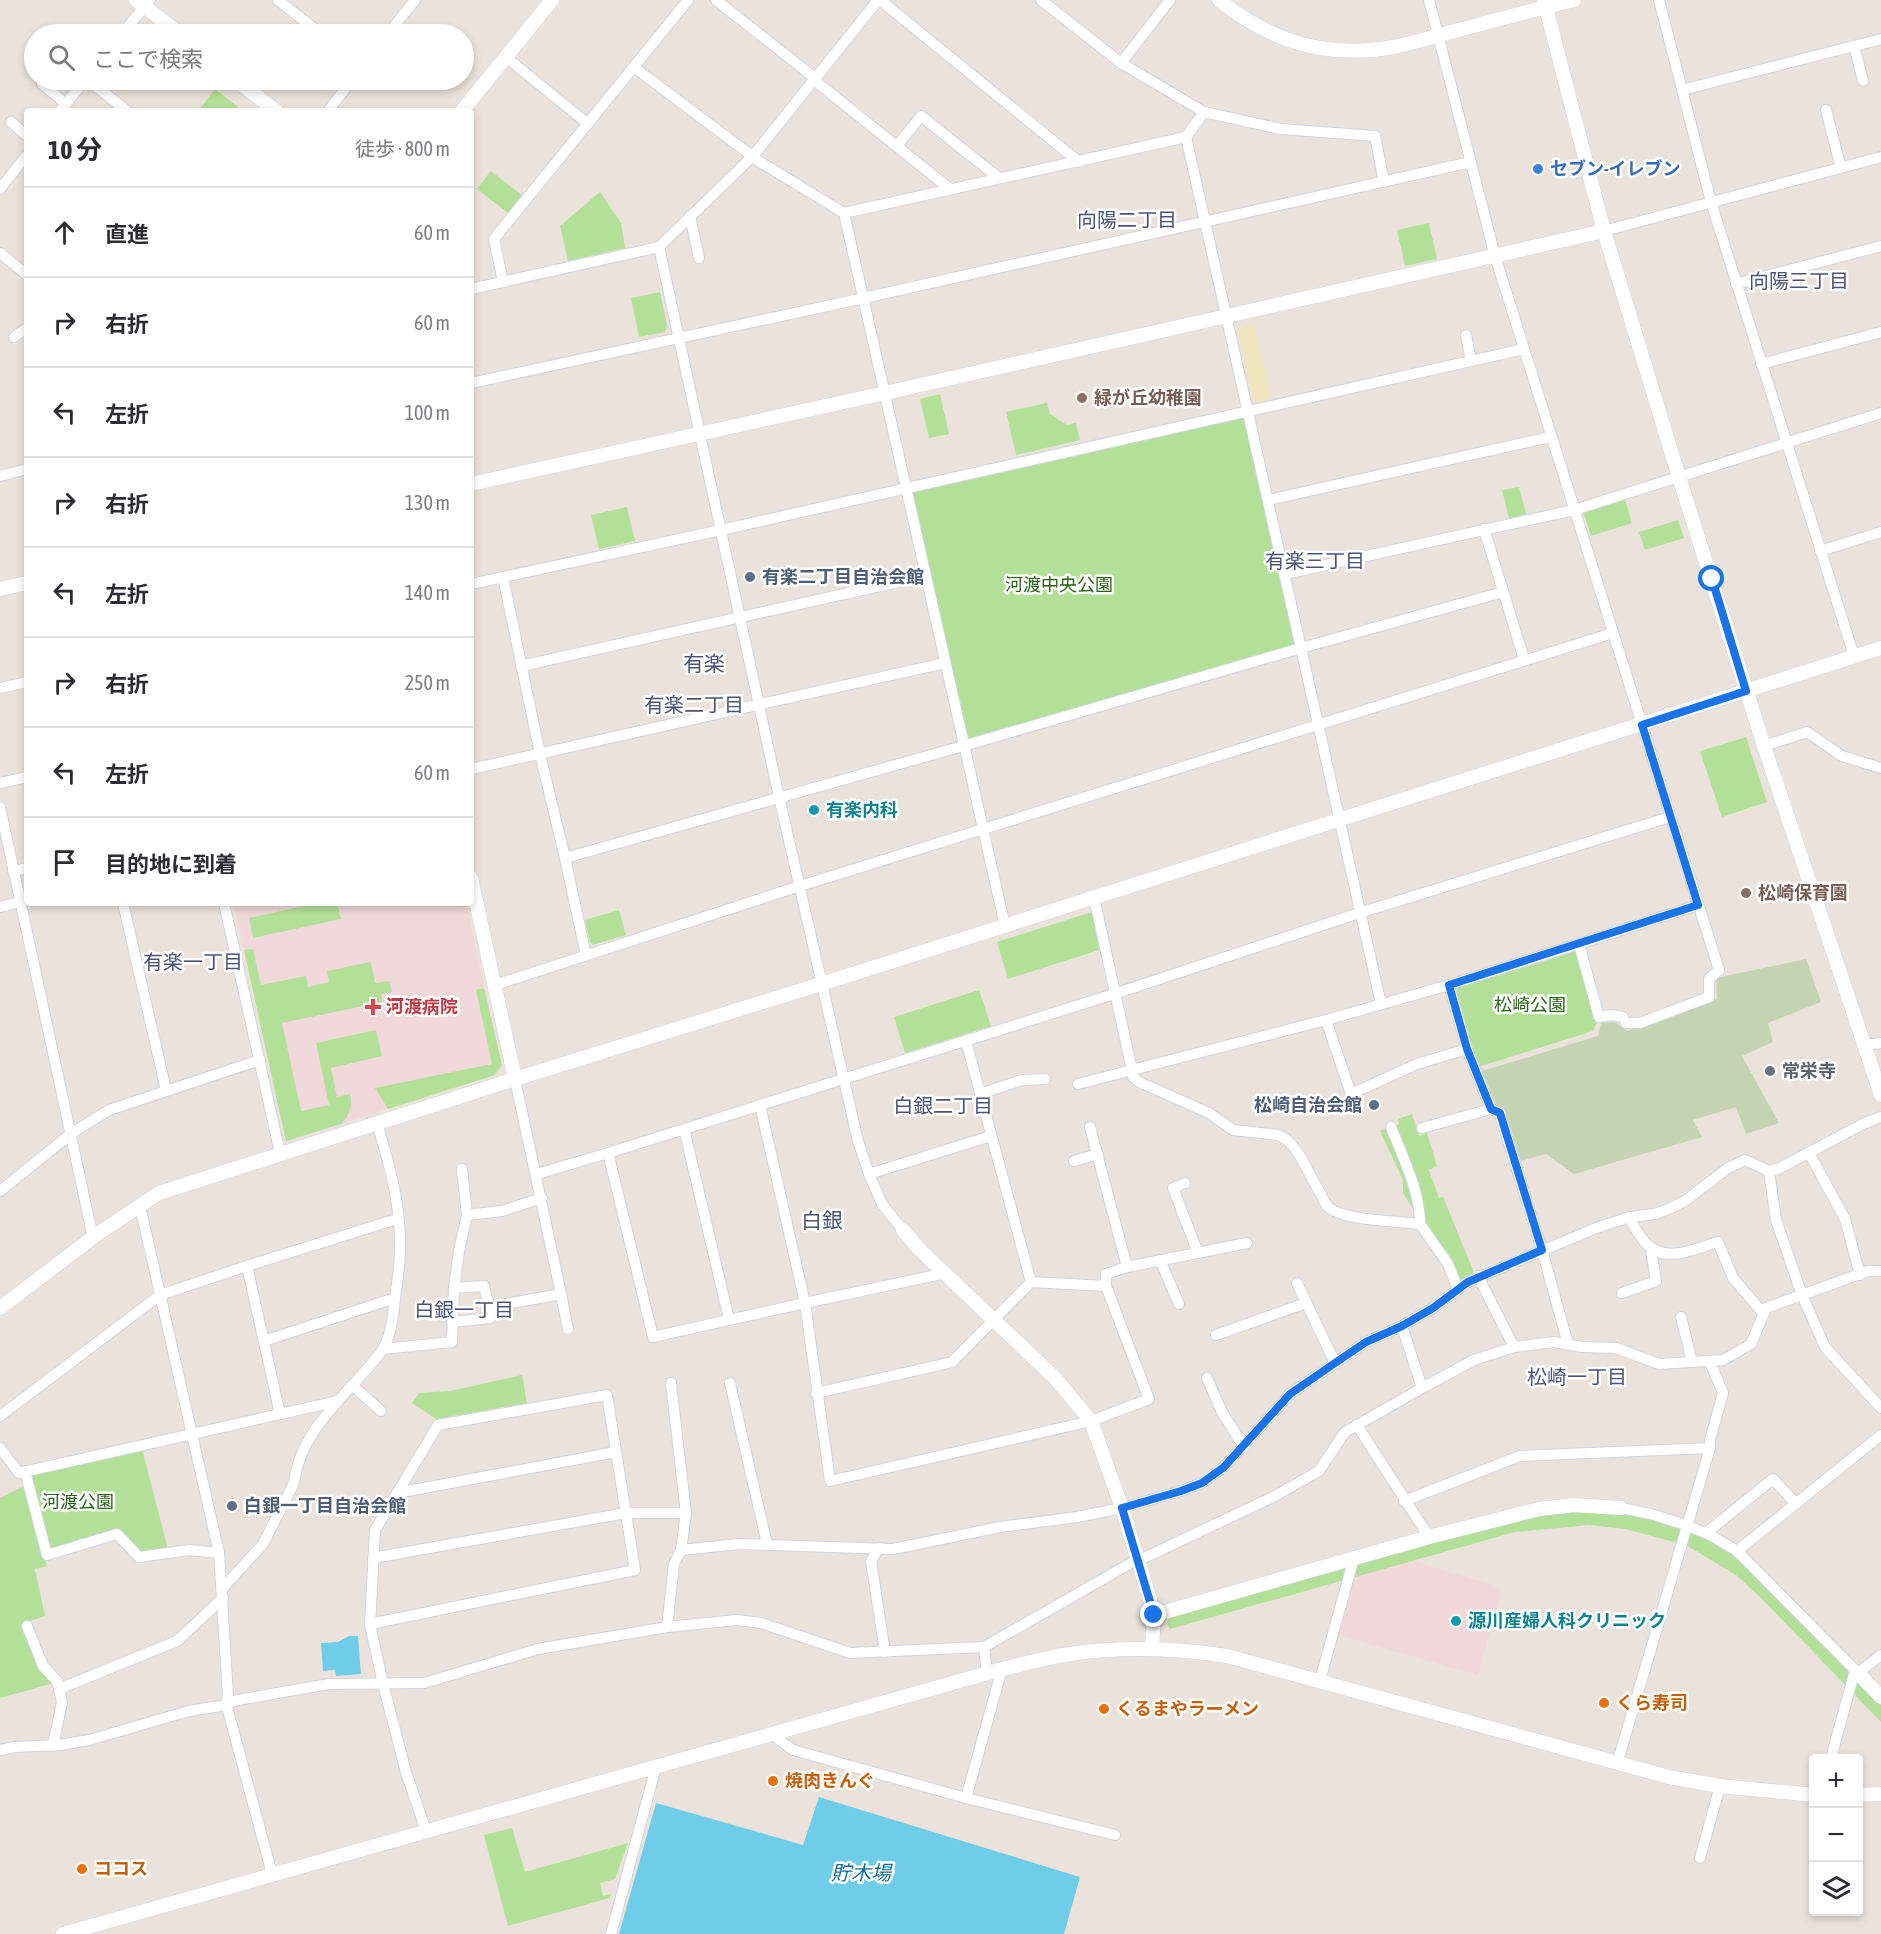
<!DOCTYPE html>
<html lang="ja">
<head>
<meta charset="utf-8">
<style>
  :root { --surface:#fff; --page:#f2f2f3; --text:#2b2b33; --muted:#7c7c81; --line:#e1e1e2 }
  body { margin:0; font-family:"Asap Condensed","Noto Sans JP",sans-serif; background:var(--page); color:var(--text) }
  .controls { position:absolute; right:18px; bottom:18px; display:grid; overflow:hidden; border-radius:6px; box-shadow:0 3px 9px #0003 }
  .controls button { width:54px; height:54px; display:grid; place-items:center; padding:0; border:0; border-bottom:2px solid var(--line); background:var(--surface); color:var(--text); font:30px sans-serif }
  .stop { position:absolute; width:18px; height:18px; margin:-14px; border:4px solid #1a73e8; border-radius:50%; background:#fff }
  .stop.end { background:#1a73e8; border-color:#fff; box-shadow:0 2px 6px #0008 }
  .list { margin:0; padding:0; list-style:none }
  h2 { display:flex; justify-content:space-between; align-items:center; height:78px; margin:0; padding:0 24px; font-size:26px }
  h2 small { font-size:20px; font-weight:400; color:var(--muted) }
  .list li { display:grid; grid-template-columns:39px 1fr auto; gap:18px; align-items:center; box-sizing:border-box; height:90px; padding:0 24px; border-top:2px solid var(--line) }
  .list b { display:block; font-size:22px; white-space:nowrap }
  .list em { font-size:20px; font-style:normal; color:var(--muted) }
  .icon { flex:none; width:33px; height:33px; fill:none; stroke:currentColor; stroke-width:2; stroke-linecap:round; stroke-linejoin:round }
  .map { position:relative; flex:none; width:1881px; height:1934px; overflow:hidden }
  .search { position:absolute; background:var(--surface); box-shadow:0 3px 9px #0003; left:24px; top:24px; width:450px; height:66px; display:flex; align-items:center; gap:15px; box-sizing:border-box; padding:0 21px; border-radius:33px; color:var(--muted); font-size:22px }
  .panel { position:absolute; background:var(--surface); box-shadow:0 3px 9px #0003; left:24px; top:108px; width:450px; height:798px; border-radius:6px }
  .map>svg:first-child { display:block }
  .medical { fill:#f1d8da }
  .green { fill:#b3e098 }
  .sand { fill:#efe6be }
  .cemetery { fill:#c4d4b2 }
  .water { fill:#70cdea }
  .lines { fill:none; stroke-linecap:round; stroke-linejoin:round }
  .minor-casing { stroke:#d0d4e1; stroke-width:12 }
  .tertiary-casing { stroke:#d0d4e1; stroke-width:15 }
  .minor { stroke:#fff; stroke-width:10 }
  .tertiary { stroke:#fff; stroke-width:14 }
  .route { stroke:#1a73e8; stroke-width:8 }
  .shop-dot { fill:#3f7fe0; stroke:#fff; stroke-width:2 }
  .education-dot { fill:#8d6e63; stroke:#fff; stroke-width:2 }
  .service-dot { fill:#5c6f8a; stroke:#fff; stroke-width:2 }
  .culture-dot { fill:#0f9aa8; stroke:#fff; stroke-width:2 }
  .health-dot { fill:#e0444e; stroke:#fff; stroke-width:2 }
  .worship-dot { fill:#6b7280; stroke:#fff; stroke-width:2 }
  .food-dot { fill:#e8710a; stroke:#fff; stroke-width:2 }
  .labels { text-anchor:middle; stroke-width:5; stroke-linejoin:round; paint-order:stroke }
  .shop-label { font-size:18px; font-weight:bold; fill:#366cbe; stroke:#fff; text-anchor:start }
  .education-label { font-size:18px; font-weight:bold; fill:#785e54; stroke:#fff; text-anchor:start }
  .service-label { font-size:18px; font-weight:bold; fill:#4e5e75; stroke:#fff; text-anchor:start }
  .park-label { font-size:18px; fill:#2c631c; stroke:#fff }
  .culture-label { font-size:18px; font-weight:bold; fill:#0d838f; stroke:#fff; text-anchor:start }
  .health-label { font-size:18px; font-weight:bold; fill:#be3a42; stroke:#fff; text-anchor:start }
  .worship-label { font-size:18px; font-weight:bold; fill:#5b616d; stroke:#fff; text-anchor:start }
  .food-label { font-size:18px; font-weight:bold; fill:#c56008; stroke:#fff; text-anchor:start }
  .neighbourhood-label { font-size:20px; fill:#4b5478; stroke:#fff }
  .water-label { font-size:20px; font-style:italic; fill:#116b94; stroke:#fff }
  .quarter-label { font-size:21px; fill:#4b5478; stroke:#fff }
</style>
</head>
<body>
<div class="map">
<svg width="1881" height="1934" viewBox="0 0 1881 1934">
  <rect width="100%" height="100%" fill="#ebe3db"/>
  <g class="medical">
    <polygon points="234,903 466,903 502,1065 495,1075 286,1141"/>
    <polygon points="1410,1560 1493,1585 1500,1594 1478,1675 1338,1635 1354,1576"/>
  </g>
  <g class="green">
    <polygon points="215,89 238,107 235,111 198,111"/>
    <polygon points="491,171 522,195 508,213 477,189"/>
    <polygon points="600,192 621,223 625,248 568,261 560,226"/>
    <polygon points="1429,223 1437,259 1405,266 1397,230"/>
    <polygon points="660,292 667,326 665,332 639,337 631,298"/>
    <polygon points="940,394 949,434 929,438 920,399"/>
    <polygon points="1047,403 1050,414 1067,425 1076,423 1080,440 1016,455 1006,412"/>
    <polygon points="1248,411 1301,648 963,746 905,488"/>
    <polygon points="1519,487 1526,514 1509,518 1502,490"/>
    <polygon points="1625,499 1632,523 1591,536 1584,515 1587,511"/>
    <polygon points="627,507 635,541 599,549 591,515"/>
    <polygon points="1678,520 1684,538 1645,550 1639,532"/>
    <polygon points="1746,737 1767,802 1722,817 1700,751"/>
    <polygon points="318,903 337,903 341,919 253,938 249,918"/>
    <polygon points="619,910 626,935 593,945 590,942 585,920"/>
    <polygon points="1092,912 1099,950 1008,979 997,942"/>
    <polygon points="1579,944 1599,1017 1593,1031 1475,1068 1449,985"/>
    <path d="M253,949L261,985L306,976L308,987L329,982L327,971L371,962L375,983L389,981L392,992L381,994L382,1002L282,1023L301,1111L329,1105L316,1043L376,1030L382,1056L331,1068L337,1097L350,1094C353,1105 349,1117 341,1124L286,1141L244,950Z"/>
    <polygon points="484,988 502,1065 495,1075 388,1109 375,1088 492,1064 476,990"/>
    <polygon points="979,990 991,1026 905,1053 894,1017"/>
    <polygon points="1412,1114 1419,1136 1427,1133 1437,1166 1429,1170 1439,1198 1443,1197 1475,1275 1461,1284 1403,1193 1403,1180 1380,1131 1399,1124 1398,1119"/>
    <polygon points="522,1375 527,1403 436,1419 412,1403 419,1393 450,1391"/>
    <polygon points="141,1445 169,1553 139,1557 117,1534 47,1555 25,1471"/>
    <polygon points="24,1486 47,1566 35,1569 45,1616 21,1624 39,1667 54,1683 0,1698 0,1498"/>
    <polygon points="1556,1510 1637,1514 1697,1534 1730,1553 1749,1567 1881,1705 1881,1722 1760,1597 1736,1575 1686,1545 1625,1529 1589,1525 1515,1532 1170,1629 1167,1624 1170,1615 1491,1524"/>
    <polygon points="512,1828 525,1872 628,1843 615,1879 600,1883 603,1896 611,1894 610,1898 508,1926 484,1835"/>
  </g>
  <polygon class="sand" points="1254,324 1271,399 1257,402 1253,400 1237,328"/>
  <polygon class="cemetery" points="1806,959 1821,1002 1768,1023 1773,1042 1742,1056 1779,1123 1746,1134 1736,1107 1693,1120 1702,1137 1574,1174 1546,1154 1521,1161 1506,1113 1498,1109 1482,1071 1598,1036 1601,1023 1615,1022 1627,1031 1717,999 1716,978"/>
  <g class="water">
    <polygon points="349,1636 358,1636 361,1674 336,1676 335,1670 323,1671 321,1643 338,1642"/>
    <polygon points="819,1797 1080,1877 1064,1934 619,1934 656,1803 803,1845"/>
  </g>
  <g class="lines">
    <g class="minor-casing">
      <g id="minor">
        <polyline points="278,0 321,34"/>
        <polyline points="716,0 815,78"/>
        <polyline points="878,0 753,156 659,247 779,797 858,1141 869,1174 882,1204 903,1230"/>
        <polyline points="880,0 1079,162"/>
        <polyline points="1041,0 1121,63 1204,112 1281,129 1375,136 1384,182"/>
        <polyline points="1429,0 1495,256 1719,970 1709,979 1709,997 1640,1023 1626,1023 1623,1017 1612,1015 1599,1017 1579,944 1449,985 1467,1049 1491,1109 1500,1113 1501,1118 1542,1250 1568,1344"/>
        <polyline points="1659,0 1711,202 1854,656"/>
        <polyline points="122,34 150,0"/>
        <polyline points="388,34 415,0"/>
        <polyline points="1854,46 1863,81"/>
        <polyline points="506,57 588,124"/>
        <polyline points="1121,63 1170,0"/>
        <polyline points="635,68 760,162 844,213 1186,137 1204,112"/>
        <polyline points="88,80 127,111"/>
        <polyline points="814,80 950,189"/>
        <polyline points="42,84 66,104"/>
        <polyline points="1682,90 1881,39"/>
        <polyline points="1826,110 1841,168"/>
        <polyline points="60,111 85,80"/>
        <polyline points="328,111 352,80"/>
        <polyline points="11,122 27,136"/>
        <polyline points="1186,137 1381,1004"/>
        <polyline points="897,146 921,116 999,178"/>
        <polyline points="0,189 27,155"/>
        <polyline points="844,213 1005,926"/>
        <polyline points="690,216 699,258"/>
        <polyline points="1604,231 1881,157"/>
        <polyline points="0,253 27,275"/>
        <polyline points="503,282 494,239 688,0"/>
        <polyline points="1736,284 1881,246"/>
        <polyline points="471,289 659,247"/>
        <polyline points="1466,335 1471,361"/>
        <polyline points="14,337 27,328"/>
        <polyline points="1761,364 1881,332"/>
        <polyline points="471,383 864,298 1471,162"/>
        <polyline points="0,476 27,469"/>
        <polyline points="1268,500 1550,437"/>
        <polyline points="1484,529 1524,659"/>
        <polyline points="1820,551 1881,532"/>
        <polyline points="1285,574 1574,510 1881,413"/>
        <polyline points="503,577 540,754 565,858 586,955"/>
        <polyline points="471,584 721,530 1524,349"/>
        <polyline points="521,666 925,576"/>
        <polyline points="0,688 27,682"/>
        <polyline points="1764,746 1807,732 1842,756 1881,768"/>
        <polyline points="471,769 945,663"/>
        <polyline points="0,783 27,777"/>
        <polyline points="0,807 93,1238"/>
        <polyline points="565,858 963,746 1301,648 1503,592"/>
        <polyline points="13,871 27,868"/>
        <polyline points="1094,897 1132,1070 1326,1020 1449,985"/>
        <polyline points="123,903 166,1090"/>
        <polyline points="224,903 280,1153"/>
        <polyline points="0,907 20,902"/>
        <polyline points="1579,944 1698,905"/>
        <polyline points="495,985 800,886 1613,633"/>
        <polyline points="1326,1020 1351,1094 1417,1064 1467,1049"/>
        <polyline points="1864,1045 1881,1043"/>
        <polyline points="515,1079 561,1294 489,1307 484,1286 454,1288 459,1251 467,1215 502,1211 542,1198"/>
        <path d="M1078,1084L1132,1070L1133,1077L1139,1082L1209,1113L1233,1130L1278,1135L1286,1139L1293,1146L1300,1156L1327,1206C1342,1221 1397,1221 1420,1224L1448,1264L1458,1289"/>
        <polyline points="980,1094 1022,1080 1045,1079"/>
        <polyline points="760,1105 805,1303 946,1273"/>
        <polyline points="1090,1127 1127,1267 1106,1274 1106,1286"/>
        <path d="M1391,1127C1403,1158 1420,1191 1420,1224"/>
        <polyline points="1422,1128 1491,1109"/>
        <polyline points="684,1129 729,1319"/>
        <polyline points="608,1153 1114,994 1359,913 1670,817"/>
        <polyline points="1809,1153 1845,1219 1860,1275"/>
        <polyline points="1074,1161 1098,1154"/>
        <polyline points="462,1169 467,1215"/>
        <polyline points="1769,1171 1776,1220 1802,1295 1825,1347 1881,1408"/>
        <polyline points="537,1174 608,1153 653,1337 805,1303 830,1481 1091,1421 1149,1399 1106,1286 1031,1282"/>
        <polyline points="869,1174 991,1136"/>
        <polyline points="1185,1183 1173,1188 1198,1253"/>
        <polyline points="0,1191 72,1133 109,1110 260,1060"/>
        <polyline points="140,1206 219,1553 228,1695 226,1703 272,1874"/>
        <path d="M1630,1217C1633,1227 1638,1233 1644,1241C1664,1265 1693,1249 1718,1242L1733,1278L1763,1313"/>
        <polyline points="1160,1260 1179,1304"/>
        <polyline points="247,1266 280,1414"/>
        <polyline points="1127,1267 1247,1243"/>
        <polyline points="1478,1276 1514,1347"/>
        <polyline points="1297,1283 1335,1363"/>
        <polyline points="1622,1293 1656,1281 1651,1250"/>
        <polyline points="561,1294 568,1329"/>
        <polyline points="1681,1317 1692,1362"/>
        <polyline points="452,1322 490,1318 489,1307"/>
        <polyline points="1402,1326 1422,1388"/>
        <polyline points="1216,1335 1306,1303"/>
        <polyline points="264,1341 395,1298"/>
        <polyline points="383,1349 452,1342 454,1288"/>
        <polyline points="1207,1378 1222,1412 1244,1447"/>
        <polyline points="671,1383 686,1513"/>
        <polyline points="730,1383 767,1544"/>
        <polyline points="353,1386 381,1411"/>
        <polyline points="816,1393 952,1362 1031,1282 966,1041"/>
        <polyline points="0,1416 160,1295 247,1266 397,1219"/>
        <polyline points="1357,1425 1429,1537"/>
        <polyline points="0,1448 19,1473 338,1401"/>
        <polyline points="25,1471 47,1555 117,1534 139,1557 189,1550 219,1553"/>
        <polyline points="397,1493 616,1452"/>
        <polyline points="1404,1501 1520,1456 1710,1448"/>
        <polyline points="1621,1508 1651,1514 1686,1525 1712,1536 1737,1551 1858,1673 1881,1655"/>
        <polyline points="1706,1533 1773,1479 1796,1504"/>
        <polyline points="879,1548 871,1561 885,1652"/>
        <polyline points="681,1550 739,1544 893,1549 1000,1527 1077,1517 1122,1508 1181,1491 1202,1483 1224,1467 1290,1394 1366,1342 1402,1326 1433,1308 1468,1282 1596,1228 1630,1217 1655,1214 1671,1208 1685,1201 1728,1168 1745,1160 1769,1171 1778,1169 1863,1124 1881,1117"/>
        <polyline points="1737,1551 1881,1435"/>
        <polyline points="373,1558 626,1513 686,1513 681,1550 674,1564 667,1627"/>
        <path d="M222,1589L263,1544L294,1483C300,1428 350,1393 381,1352C391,1338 393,1316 395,1299C397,1283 400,1266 400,1249C401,1210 389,1161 377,1124"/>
        <polyline points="370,1624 635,1570 607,1395 438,1425 375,1530 370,1624 383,1684 406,1772 426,1831"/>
        <polyline points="27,1626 43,1666 57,1681 59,1689 62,1702 53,1746"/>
        <polyline points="984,1647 987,1673"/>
        <polyline points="1320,1680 1354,1558"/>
        <polyline points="59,1689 177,1641 223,1598"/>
        <polyline points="771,1734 793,1750 966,1798 1115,1835"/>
        <polyline points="0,1750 14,1747 60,1745 89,1740 189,1711 220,1706 238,1700 329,1684 424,1683 538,1649 667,1627 737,1620 761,1623 850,1653 984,1647 1138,1559 1146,1557 1273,1497 1319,1471 1345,1432 1422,1388 1474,1360 1514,1347 1554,1342 1582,1347 1616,1348 1659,1364 1723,1360 1751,1344 1766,1308 1868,1271 1881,1271"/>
        <polyline points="1831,1758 1855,1670"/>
        <polyline points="1617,1764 1710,1448 1710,1440 1723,1393 1710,1362"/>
        <polyline points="966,1798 1002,1669"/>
        <polyline points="1700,1858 1720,1786"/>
        <polyline points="611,1934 656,1767"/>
      </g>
    </g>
    <g class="tertiary-casing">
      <g id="tertiary">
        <polyline points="136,0 180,34"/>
        <path d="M1219,0C1272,42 1326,59 1393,47C1414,43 1435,36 1455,31C1495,20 1534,10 1574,0"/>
        <polyline points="1544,0 1604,231 1679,477 1764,746 1881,1095"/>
        <polyline points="236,80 276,111"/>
        <polyline points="462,111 552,0"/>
        <polyline points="471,484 885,393 1604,231"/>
        <polyline points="0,589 27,583"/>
        <polyline points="471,878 515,1079"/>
        <polyline points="903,1230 919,1249 1055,1378 1091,1421 1122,1508 1148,1593 1154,1615 1152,1649"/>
        <polyline points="0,1308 96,1235 159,1193 515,1079 821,984 1881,648"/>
        <polyline points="1154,1615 1429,1537 1539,1509 1574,1505 1621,1508"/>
        <polyline points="1858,1673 1881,1697"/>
        <polyline points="1858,1795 1881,1794"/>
        <path d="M63,1934L1002,1669C1025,1664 1047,1657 1070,1654C1123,1646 1175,1648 1227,1656L1669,1777L1720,1786L1814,1795"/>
      </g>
    </g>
    <use href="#minor" class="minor"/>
    <use href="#tertiary" class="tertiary"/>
  </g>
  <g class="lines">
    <polyline class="route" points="1154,1615 1122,1508 1181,1491 1202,1483 1224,1467 1290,1394 1335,1363 1366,1342 1402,1326 1433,1308 1468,1282 1542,1250 1500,1113 1491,1109 1467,1049 1449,985 1698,905 1642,725 1746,691 1712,579"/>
  </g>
  <circle class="shop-dot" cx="1538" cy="169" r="6"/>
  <g class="education-dot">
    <circle cx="1082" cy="398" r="6"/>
    <circle cx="1746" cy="893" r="6"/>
  </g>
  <g class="service-dot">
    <circle cx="750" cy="577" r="6"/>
    <circle cx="1374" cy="1105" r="6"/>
    <circle cx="232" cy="1506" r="6"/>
  </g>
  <g class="culture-dot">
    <circle cx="814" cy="810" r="6"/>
    <circle cx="1456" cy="1621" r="6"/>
  </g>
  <path class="health-dot" d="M370 998h6v6h6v6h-6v6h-6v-6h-6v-6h6z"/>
  <circle class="worship-dot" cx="1770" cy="1071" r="6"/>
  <g class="food-dot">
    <circle cx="1604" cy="1703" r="6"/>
    <circle cx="1104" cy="1709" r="6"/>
    <circle cx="773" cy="1781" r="6"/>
    <circle cx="82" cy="1869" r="6"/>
  </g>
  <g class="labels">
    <g class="shop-label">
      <text x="1550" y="175">セブン-イレブン</text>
    </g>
    <g class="education-label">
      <text x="1094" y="404">緑が丘幼稚園</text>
      <text x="1758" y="899">松崎保育園</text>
    </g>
    <g class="service-label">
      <text x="762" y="583">有楽二丁目自治会館</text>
      <text x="1362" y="1111" text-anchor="end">松崎自治会館</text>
      <text x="244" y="1512">白銀一丁目自治会館</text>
    </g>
    <g class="park-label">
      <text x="1059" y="591">河渡中央公園</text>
      <text x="1530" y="1011">松崎公園</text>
      <text x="78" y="1508">河渡公園</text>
    </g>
    <g class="culture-label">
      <text x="826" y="816">有楽内科</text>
      <text x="1468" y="1627">源川産婦人科クリニック</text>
    </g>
    <g class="health-label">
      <text x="386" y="1013">河渡病院</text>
    </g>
    <g class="worship-label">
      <text x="1782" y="1077">常栄寺</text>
    </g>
    <g class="food-label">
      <text x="1616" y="1709">くら寿司</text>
      <text x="1116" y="1715">くるまやラーメン</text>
      <text x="785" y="1787">焼肉きんぐ</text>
      <text x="94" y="1875">ココス</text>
    </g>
    <g class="neighbourhood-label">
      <text x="1127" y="227">向陽二丁目</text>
      <text x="1799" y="288">向陽三丁目</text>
      <text x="1315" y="568">有楽三丁目</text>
      <text x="694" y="712">有楽二丁目</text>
      <text x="193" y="969">有楽一丁目</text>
      <text x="943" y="1113">白銀二丁目</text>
      <text x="464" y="1317">白銀一丁目</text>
      <text x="1577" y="1384">松崎一丁目</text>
    </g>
    <g class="water-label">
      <text x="861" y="1880">貯木場</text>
    </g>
    <g class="quarter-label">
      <text x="704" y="671">有楽</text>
      <text x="822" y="1228">白銀</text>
    </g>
  </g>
</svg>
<div class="controls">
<button>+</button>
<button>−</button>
<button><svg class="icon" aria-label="layers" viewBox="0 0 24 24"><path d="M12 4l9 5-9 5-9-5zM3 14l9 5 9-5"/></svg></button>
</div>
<div class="stop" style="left:1712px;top:579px"></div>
<div class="stop end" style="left:1154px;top:1615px"></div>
<div class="search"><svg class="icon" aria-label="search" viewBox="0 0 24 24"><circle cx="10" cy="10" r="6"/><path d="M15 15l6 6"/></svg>ここで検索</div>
<section class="panel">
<h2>10 分<small>徒歩 · 800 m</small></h2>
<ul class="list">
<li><svg class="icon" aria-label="ahead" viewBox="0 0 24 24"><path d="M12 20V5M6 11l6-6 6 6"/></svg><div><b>直進</b></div><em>60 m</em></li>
<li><svg class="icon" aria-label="right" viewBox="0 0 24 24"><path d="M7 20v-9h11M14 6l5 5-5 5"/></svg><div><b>右折</b></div><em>60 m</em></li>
<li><svg class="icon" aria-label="left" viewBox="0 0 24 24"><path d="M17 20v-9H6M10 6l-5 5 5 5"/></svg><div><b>左折</b></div><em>100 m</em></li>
<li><svg class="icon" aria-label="right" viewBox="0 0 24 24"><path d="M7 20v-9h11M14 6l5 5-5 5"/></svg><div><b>右折</b></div><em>130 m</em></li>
<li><svg class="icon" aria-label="left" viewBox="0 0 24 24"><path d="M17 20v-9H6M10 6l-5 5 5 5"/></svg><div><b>左折</b></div><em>140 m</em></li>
<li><svg class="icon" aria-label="right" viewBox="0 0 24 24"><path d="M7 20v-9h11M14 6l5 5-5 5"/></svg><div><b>右折</b></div><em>250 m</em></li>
<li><svg class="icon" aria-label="left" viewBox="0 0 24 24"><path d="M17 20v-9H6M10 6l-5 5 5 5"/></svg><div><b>左折</b></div><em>60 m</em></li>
<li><svg class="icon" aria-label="arrive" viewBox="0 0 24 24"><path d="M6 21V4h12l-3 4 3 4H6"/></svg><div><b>目的地に到着</b></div></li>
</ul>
</section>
</div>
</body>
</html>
